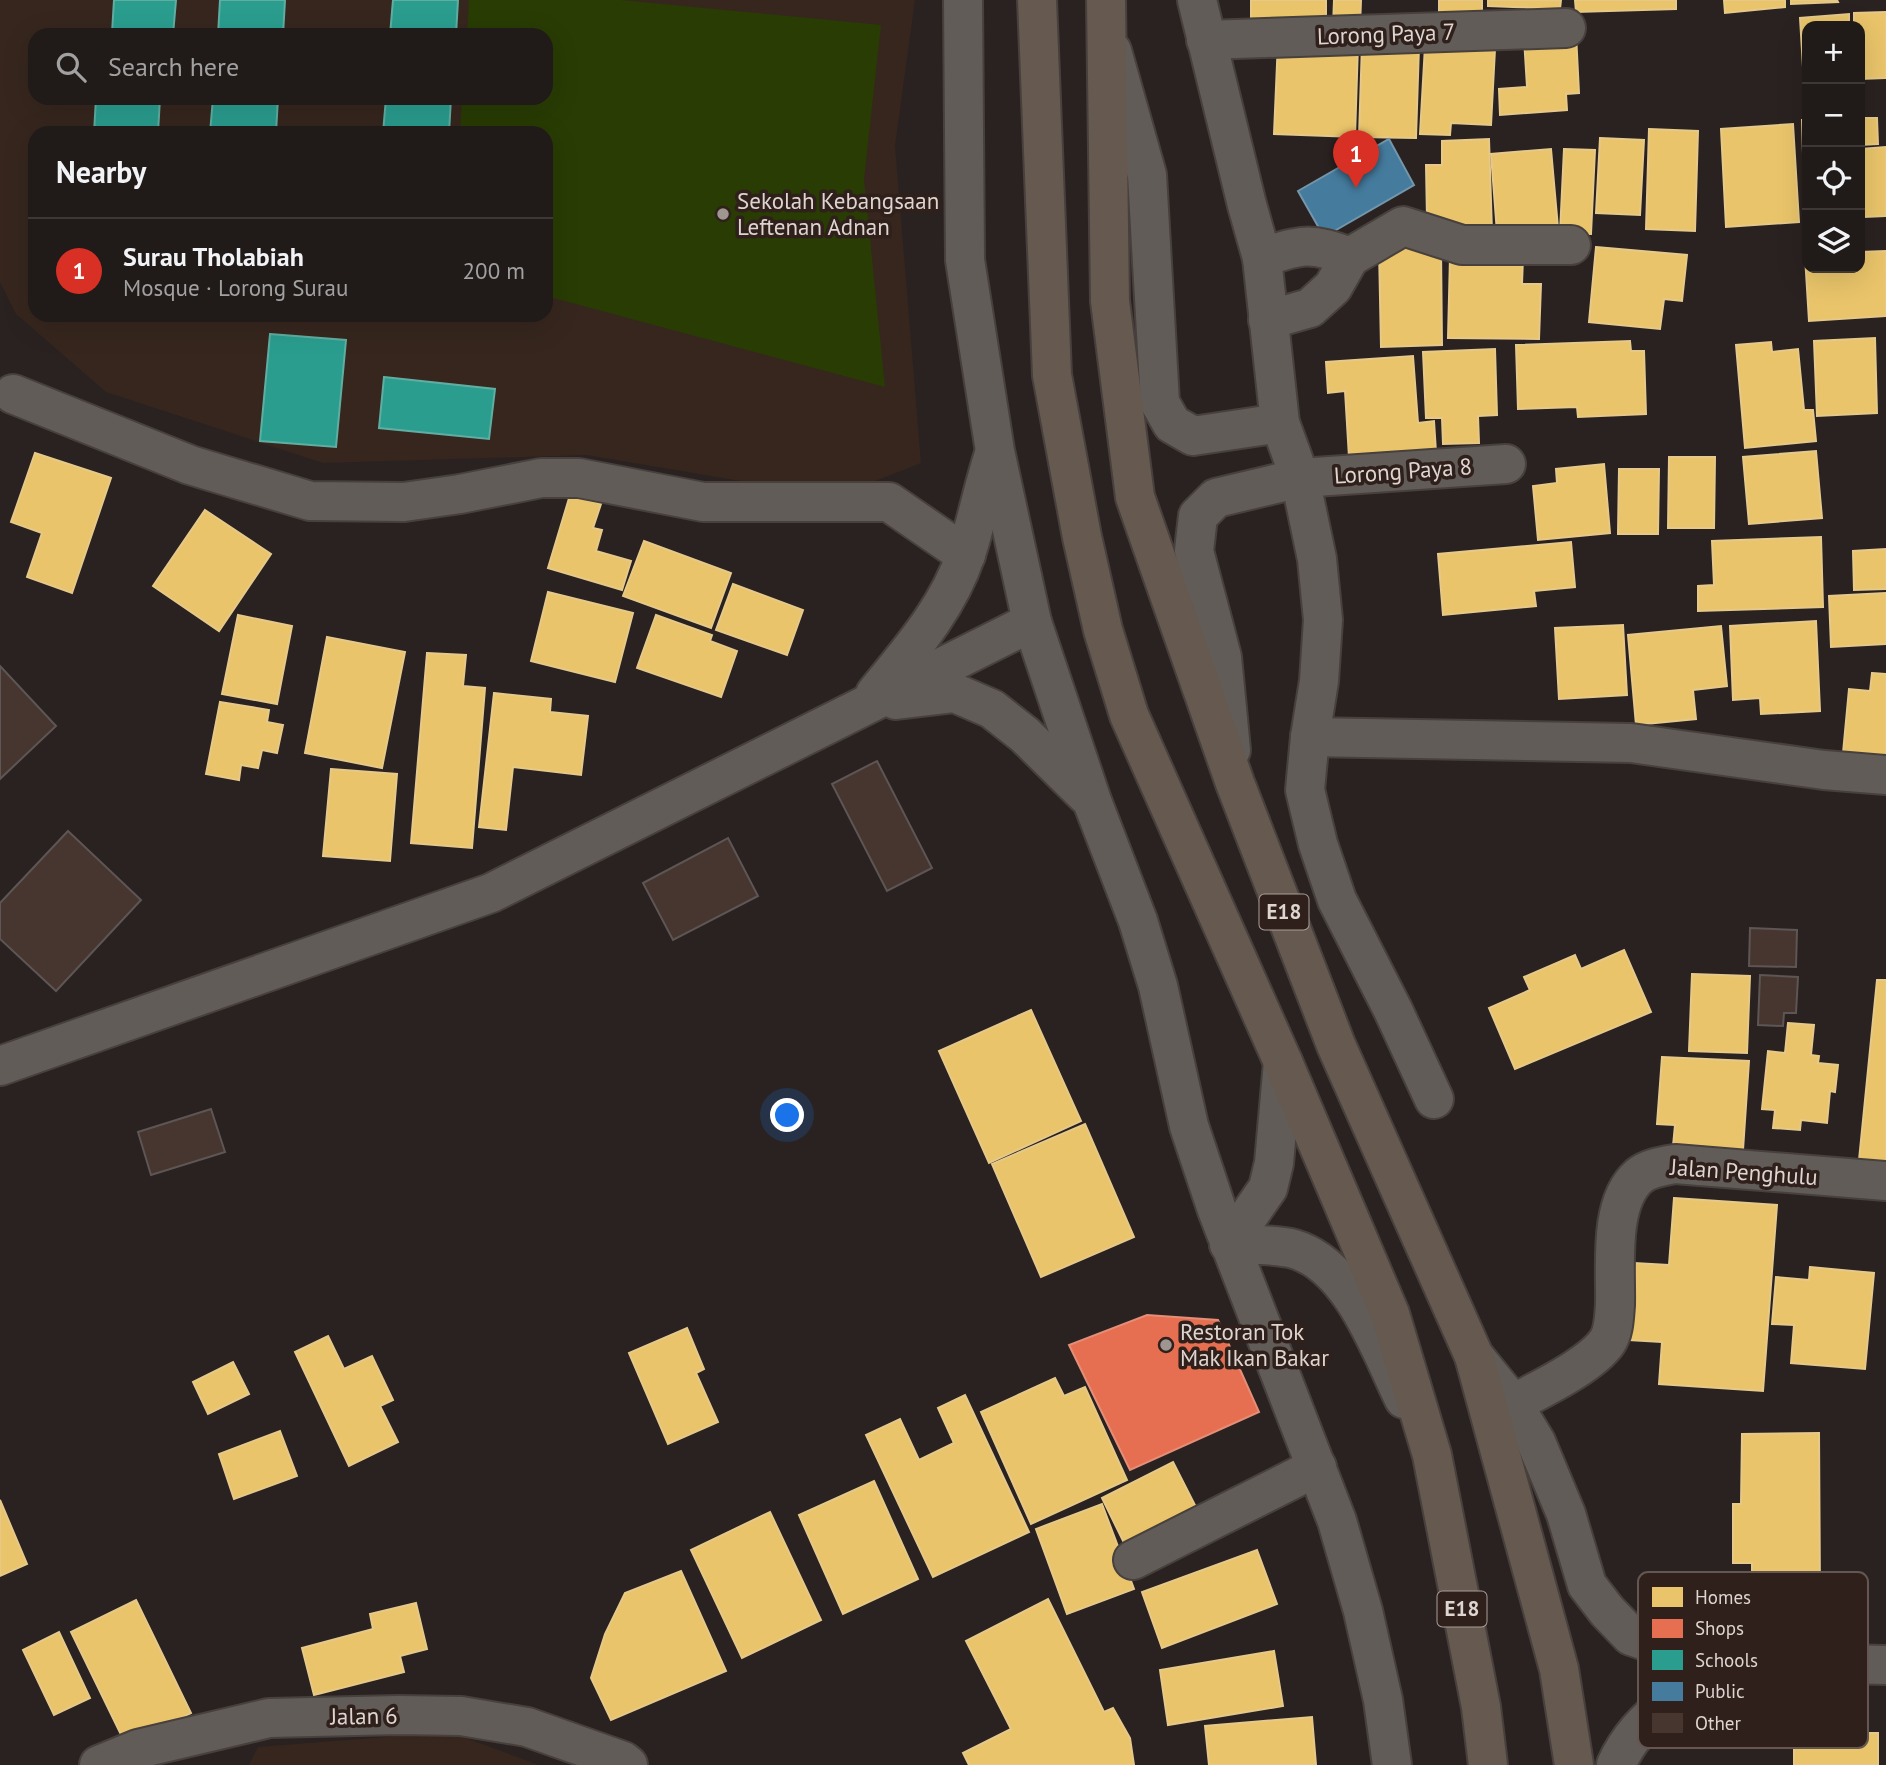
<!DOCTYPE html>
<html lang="en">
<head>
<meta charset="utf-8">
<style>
  :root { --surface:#201a18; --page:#2d2725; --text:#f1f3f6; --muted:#a2a1a2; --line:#3d3837; --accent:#d93025 }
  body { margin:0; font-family:"PT Sans",sans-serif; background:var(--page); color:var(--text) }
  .controls { position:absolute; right:21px; top:21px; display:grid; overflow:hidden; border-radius:14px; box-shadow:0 7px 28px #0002 }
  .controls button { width:63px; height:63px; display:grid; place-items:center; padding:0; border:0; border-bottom:2px solid var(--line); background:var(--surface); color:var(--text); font:35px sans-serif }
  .you { position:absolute; left:788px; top:1116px; width:24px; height:24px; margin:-18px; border:5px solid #fff; border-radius:50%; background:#1a73e8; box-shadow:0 0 0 10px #1a73e833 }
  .badge { display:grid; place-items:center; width:46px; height:46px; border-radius:50%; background:var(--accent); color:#fff; font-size:23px; font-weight:700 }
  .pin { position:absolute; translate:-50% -58px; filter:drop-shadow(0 2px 4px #0008) }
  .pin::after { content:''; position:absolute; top:37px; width:24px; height:21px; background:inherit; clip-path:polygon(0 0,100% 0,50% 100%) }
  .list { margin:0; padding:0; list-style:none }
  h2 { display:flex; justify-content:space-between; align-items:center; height:91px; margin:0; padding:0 28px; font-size:30px }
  h2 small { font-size:23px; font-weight:400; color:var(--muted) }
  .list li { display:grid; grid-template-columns:46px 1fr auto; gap:21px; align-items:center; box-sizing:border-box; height:105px; padding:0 28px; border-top:2px solid var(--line) }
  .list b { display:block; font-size:26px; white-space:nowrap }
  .list p { margin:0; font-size:23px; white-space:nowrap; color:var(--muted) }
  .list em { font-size:23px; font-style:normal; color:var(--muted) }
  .icon { flex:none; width:38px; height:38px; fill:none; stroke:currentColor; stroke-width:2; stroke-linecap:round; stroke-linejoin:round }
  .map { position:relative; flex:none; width:1886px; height:1765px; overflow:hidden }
  .search { position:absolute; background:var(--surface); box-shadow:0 7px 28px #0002; left:28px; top:28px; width:525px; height:77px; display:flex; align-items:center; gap:18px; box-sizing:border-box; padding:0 24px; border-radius:21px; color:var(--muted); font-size:26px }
  .panel { position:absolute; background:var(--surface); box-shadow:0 7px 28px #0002; left:28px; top:126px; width:525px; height:196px; border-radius:21px }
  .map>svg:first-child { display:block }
  .education { fill:#36261e; fill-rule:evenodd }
  .green { fill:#293c04 }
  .homes { fill:#e9c46a; stroke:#e6c989; stroke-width:2 }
  .shops { fill:#e76f51; stroke:#e48d77; stroke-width:2 }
  .schools { fill:#2a9d8f; stroke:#60aea2; stroke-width:2 }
  .public { fill:#457b9d; stroke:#7396ac; stroke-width:2 }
  .building { fill:#46362f; stroke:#5d5654; stroke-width:2 }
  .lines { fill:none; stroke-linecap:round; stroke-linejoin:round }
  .street-casing { stroke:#47403d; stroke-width:42 }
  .highway-casing { stroke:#47403d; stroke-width:42 }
  .street { stroke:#625c59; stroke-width:38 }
  .highway { stroke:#665950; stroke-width:38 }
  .poi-dot { fill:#9f9692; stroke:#2f201b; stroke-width:2.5 }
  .labels { text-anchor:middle; stroke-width:7; stroke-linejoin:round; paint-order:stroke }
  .shield { fill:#2f201b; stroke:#aa9e9a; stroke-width:2 }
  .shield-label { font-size:21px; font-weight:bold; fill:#ded4d0 }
  .street-label { font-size:23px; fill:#ded4d0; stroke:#2f201b }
  .poi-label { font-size:23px; fill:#ded4d0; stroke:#2f201b; text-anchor:start }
  .key { fill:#2f201b; stroke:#645651; stroke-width:2 }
  .key-label { font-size:19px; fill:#ded4d0 }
</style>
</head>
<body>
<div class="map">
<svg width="1886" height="1765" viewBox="0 0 1886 1765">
  <rect width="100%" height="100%" fill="#2a2220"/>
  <g class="education">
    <path d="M0,0H915L895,146L921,463L860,487L818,494L587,455L323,463L106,392L16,314L0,282ZM35,35H546V98H35ZM35,133H546V315H35Z"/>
    <polygon points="449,1732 539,1765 249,1765 258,1747"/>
  </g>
  <polygon class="green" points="469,0 621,0 881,25 864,179 885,387 546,296 546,133 460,133 462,98 546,98 546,35 467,35"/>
  <g class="homes">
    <polygon points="1251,0 1326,0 1326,25 1251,24"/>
    <polygon points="1334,0 1361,0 1360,27 1333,27"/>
    <rect x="1439" y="0" width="43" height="12"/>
    <polygon points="1488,0 1561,0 1560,9 1488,6"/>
    <polygon points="1575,0 1676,0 1676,9 1576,12"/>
    <polygon points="1724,0 1785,0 1785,7 1725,13"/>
    <polygon points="1791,0 1837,0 1838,2 1791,4"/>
    <polygon points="1886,12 1886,78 1860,79 1860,26 1854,26 1854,13"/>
    <polygon points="1849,14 1849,26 1807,26 1806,116 1800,18"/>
    <polygon points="1576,34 1579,93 1566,94 1567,110 1500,115 1499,89 1527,87 1524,38"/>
    <polygon points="1278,41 1358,44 1355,137 1274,134"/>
    <polygon points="1362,44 1419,46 1416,138 1359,137"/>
    <polygon points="1425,46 1495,49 1491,125 1451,123 1450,135 1420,134"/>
    <polygon points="1860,118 1877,118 1878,144 1860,145"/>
    <polygon points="1802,120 1807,120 1807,221 1805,221"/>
    <polygon points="1793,124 1799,222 1726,227 1721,129"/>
    <polygon points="1649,129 1698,131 1695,231 1646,229"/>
    <polygon points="1600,138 1644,140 1640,215 1596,213"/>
    <polygon points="1489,139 1492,232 1444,234 1444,219 1427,219 1426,165 1442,165 1442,141"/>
    <polygon points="1886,147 1886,216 1864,217 1861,149"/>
    <polygon points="1551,149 1558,228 1497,233 1491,154"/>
    <polygon points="1564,149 1595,150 1591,234 1560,233"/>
    <polygon points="1596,247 1687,255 1682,301 1664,299 1660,329 1589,322"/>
    <polygon points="1441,248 1442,345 1381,347 1379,249"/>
    <polygon points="1886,251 1886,316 1809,321 1805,256 1807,256 1807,268 1860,268 1860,252"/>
    <polygon points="1450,257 1523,258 1522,284 1541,284 1539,339 1448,338"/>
    <polygon points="1875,338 1877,413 1817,416 1814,341"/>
    <polygon points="1630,341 1631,351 1644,351 1646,414 1578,417 1577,407 1518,409 1516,345"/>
    <polygon points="1771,342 1772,352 1798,349 1804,410 1813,410 1816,441 1745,448 1736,345"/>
    <polygon points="1495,349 1497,415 1478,416 1479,443 1443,444 1442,418 1426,418 1423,352"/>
    <polygon points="1413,356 1418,423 1434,421 1436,452 1349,457 1345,391 1328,393 1326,362"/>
    <polygon points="1816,451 1822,518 1749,524 1743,457"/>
    <polygon points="35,453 111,478 72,593 27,577 42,533 11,522"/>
    <polygon points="1669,457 1715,457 1714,528 1668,528"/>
    <polygon points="1604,464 1610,533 1538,540 1533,486 1557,483 1556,469"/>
    <polygon points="1619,469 1659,469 1658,534 1618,534"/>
    <polygon points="570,495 601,504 593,528 602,530 596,551 631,561 622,590 548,568"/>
    <polygon points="205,510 271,554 219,631 153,586"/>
    <polygon points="1821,537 1823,607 1698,611 1698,586 1714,585 1712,541"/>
    <polygon points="644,541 731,573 711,628 623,596"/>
    <polygon points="1571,542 1575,587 1534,591 1536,606 1443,615 1438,554"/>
    <polygon points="1886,549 1886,589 1854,590 1853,551"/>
    <polygon points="733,584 803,610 787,655 716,630"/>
    <polygon points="548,592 633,613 615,682 531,661"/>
    <polygon points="1886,593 1886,644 1831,647 1829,596"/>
    <polygon points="238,615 292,626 277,704 222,694"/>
    <polygon points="656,615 712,635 710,641 737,651 721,697 637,668"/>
    <polygon points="1816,621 1820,711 1761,714 1760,698 1733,700 1730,626"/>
    <polygon points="1623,625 1627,695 1559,699 1555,628"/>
    <polygon points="1721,626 1727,686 1693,690 1696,719 1636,725 1628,635"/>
    <polygon points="327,637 405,652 382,768 305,753"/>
    <polygon points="427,653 466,655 463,686 485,688 472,848 411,843"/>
    <polygon points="1872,673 1886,674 1886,756 1843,753 1849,689 1870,691"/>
    <polygon points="494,693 551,699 550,712 588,716 581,775 513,767 506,830 479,827"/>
    <polygon points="220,702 269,710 267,722 283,725 277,753 262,750 258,768 241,765 239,780 206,774"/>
    <polygon points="331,769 397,774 390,861 323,856"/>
    <polygon points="1624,950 1651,1012 1515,1069 1489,1008 1530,990 1524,977 1575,955 1581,969"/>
    <polygon points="1692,974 1750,976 1747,1053 1689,1051"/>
    <polygon points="1877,980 1886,980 1886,1163 1859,1160"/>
    <polygon points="1031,1010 1081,1121 989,1163 939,1051"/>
    <polygon points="1788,1023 1814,1025 1811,1055 1819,1056 1818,1063 1838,1065 1835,1092 1830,1091 1827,1123 1801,1120 1800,1130 1773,1128 1775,1110 1762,1109 1768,1051 1785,1053"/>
    <polygon points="1662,1057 1749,1061 1743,1150 1673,1146 1675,1125 1657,1124"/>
    <polygon points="1085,1124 1134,1237 1041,1277 992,1164"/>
    <polygon points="1674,1198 1777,1205 1763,1391 1659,1384 1662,1342 1629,1340 1635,1263 1669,1265"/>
    <polygon points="1810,1267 1874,1273 1865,1369 1791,1363 1794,1325 1772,1324 1776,1277 1809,1280"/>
    <polygon points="687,1328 704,1369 696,1373 718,1422 668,1444 629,1353"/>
    <polygon points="328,1336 344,1369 372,1356 393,1400 380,1406 398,1442 349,1466 295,1352"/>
    <polygon points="233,1362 249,1394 208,1414 193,1382"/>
    <polygon points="1055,1378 1064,1396 1085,1387 1127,1480 1031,1524 981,1412"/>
    <polygon points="965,1395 1029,1532 933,1577 866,1435 900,1419 919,1460 954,1443 938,1408"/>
    <polygon points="280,1431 297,1476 234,1499 219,1454"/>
    <polygon points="1819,1433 1820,1598 1752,1598 1752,1563 1733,1563 1733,1504 1741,1504 1742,1434"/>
    <polygon points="1173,1462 1200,1515 1128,1551 1102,1498"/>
    <polygon points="874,1481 918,1579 843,1614 799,1515"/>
    <polygon points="0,1500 27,1564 0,1576"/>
    <polygon points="1102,1504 1134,1589 1067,1614 1036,1529"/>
    <polygon points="770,1512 821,1620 742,1658 691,1550"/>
    <polygon points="1257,1550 1277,1604 1162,1648 1142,1592"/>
    <polygon points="681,1571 726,1671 611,1720 591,1678 605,1634 625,1593"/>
    <polygon points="1048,1599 1104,1712 1113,1708 1130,1738 1134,1765 969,1765 963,1753 1011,1729 966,1641"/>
    <polygon points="136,1600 191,1713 126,1745 71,1632"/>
    <polygon points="416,1603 427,1649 400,1656 404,1672 314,1695 302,1648 373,1629 370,1614"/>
    <polygon points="59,1632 90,1698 54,1715 23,1650"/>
    <polygon points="1274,1651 1283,1706 1168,1725 1160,1670"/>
    <polygon points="1851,1696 1852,1733 1878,1733 1878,1765 1794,1765 1794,1735 1819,1734 1819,1697"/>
    <polygon points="1312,1717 1316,1765 1209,1765 1205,1726"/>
  </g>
  <polygon class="shops" points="1147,1315 1218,1320 1259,1412 1130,1470 1069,1345"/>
  <g class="schools">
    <polygon points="114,0 176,0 173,35 112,33"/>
    <polygon points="220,0 285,0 283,35 218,35"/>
    <polygon points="393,0 458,0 456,35 390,35"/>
    <polygon points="96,98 160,98 158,133 94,133"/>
    <polygon points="213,98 278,98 276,133 210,133"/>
    <polygon points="386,98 451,98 449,133 383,133"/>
    <polygon points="270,334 346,340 336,447 260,441"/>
    <polygon points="384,377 495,389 489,439 379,428"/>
  </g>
  <polygon class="public" points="1389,139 1414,185 1324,237 1298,191"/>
  <g class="building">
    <polygon points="0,666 56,726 0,779"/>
    <polygon points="877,761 932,868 887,891 832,784"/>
    <polygon points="68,831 141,900 56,991 0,939 0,903"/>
    <polygon points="728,838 758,896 673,940 643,883"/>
    <polygon points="1750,928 1797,930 1796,967 1749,966"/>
    <polygon points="1760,975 1798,977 1796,1013 1784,1013 1783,1026 1758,1025"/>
    <polygon points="211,1109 225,1152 151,1175 138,1132"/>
  </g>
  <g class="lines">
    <g class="street-casing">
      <g id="street">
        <polyline points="963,0 965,260 995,451 1032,622 1092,801 1138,921 1158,986 1189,1126 1217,1210 1337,1521 1363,1611 1383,1700 1392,1765"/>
        <polyline points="1197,0 1247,205 1262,258 1280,423 1300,478 1317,559 1323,620 1319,681 1310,737 1305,790 1318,844 1337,900 1393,1010 1434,1099"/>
        <polyline points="1206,40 1566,28"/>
        <polyline points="1112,51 1147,175 1160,403 1172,424 1193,436 1280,423"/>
        <path d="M1262,258C1301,244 1311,242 1350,257L1403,226L1462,245H1571"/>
        <polyline points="1268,320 1310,308 1333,287 1350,257"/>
        <polyline points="13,394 190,465 310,501 404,502 460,494 541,478 579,478 703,502 889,502 966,555"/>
        <path d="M875,694C910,651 948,608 966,554C977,521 983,487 994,454"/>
        <polyline points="896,700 955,693 992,709 1025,735 1086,795"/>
        <polyline points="1310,737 1631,743 1824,770 1886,775"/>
        <polyline points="1231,750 1222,657 1194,551 1198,516 1216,498 1300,478 1506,464"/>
        <polyline points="0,1066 491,893 1032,622"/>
        <path d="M1229,1244C1248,1245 1276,1244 1294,1249C1352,1266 1380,1350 1404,1399"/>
        <polyline points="1229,1244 1268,1188 1274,1163 1283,1062"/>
        <polyline points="1474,1356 1513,1404 1536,1442 1566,1514 1587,1585 1607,1611 1631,1636 1672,1650 1751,1662 1886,1665"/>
        <path d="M1513,1404C1540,1389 1590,1366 1607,1342C1614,1332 1614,1316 1615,1305C1616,1267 1608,1203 1639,1176C1649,1168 1663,1166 1675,1164L1886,1181"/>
        <polyline points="1133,1560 1317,1467"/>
        <polyline points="99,1765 138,1749 269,1718 399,1715 461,1716 527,1727 623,1761 628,1765"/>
        <path d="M1616,1765C1643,1706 1695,1686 1751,1662"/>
      </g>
    </g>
    <g class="highway-casing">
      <g id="highway">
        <polyline points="1037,0 1052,375 1082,537 1103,630 1129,715 1283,1062 1390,1314 1432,1455 1481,1707 1488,1765"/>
        <polyline points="1106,0 1110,301 1135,497 1235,783 1336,1045 1474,1356 1559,1669 1574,1765"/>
      </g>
    </g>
    <use href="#street" class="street"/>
    <use href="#highway" class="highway"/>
  </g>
  <g class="poi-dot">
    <circle cx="723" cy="214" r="7"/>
    <circle cx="1166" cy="1345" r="7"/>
  </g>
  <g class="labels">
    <g class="shield">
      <rect x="1259.5" y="894.5" width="49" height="35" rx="5"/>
      <rect x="1437.5" y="1591.5" width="49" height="35" rx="5"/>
    </g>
    <g class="shield-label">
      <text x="1284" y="919">E18</text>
      <text x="1462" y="1616">E18</text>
    </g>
    <g class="street-label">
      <text transform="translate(1386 34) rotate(-2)" y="8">Lorong Paya 7</text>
      <text transform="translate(1403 471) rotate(-4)" y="8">Lorong Paya 8</text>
      <text transform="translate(1744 1172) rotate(4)" y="8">Jalan Penghulu</text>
      <text transform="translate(364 1716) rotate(-1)" y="8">Jalan 6</text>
    </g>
    <g class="poi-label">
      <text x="737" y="209">Sekolah Kebangsaan<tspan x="737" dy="26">Leftenan Adnan</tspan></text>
      <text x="1180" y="1340">Restoran Tok<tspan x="1180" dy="26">Mak Ikan Bakar</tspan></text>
    </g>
  </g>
  <rect x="1638" y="1572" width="230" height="176" rx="10" class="key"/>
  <rect x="1652" y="1587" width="31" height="20" fill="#e9c46a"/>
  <rect x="1652" y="1619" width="31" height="19" fill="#e76f51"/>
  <rect x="1652" y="1650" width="31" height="20" fill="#2a9d8f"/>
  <rect x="1652" y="1682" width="31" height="19" fill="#457b9d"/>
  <rect x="1652" y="1713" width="31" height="20" fill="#46362f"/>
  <g class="key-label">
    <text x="1695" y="1604">Homes</text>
    <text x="1695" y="1635">Shops</text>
    <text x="1695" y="1667">Schools</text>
    <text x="1695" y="1698">Public</text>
    <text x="1695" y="1730">Other</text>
  </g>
</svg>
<div class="controls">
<button>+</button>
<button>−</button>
<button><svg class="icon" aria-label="locate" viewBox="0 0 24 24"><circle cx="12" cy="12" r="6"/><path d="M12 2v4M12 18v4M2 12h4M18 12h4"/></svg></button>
<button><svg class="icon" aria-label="layers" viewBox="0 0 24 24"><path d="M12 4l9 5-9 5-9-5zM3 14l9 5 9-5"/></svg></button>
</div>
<div class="you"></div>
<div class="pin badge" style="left:1356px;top:188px">1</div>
<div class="search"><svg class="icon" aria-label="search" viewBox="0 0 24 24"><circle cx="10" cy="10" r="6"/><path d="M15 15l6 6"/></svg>Search here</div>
<section class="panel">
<h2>Nearby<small></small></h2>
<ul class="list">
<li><span class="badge">1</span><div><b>Surau Tholabiah</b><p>Mosque · Lorong Surau</p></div><em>200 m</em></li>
</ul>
</section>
</div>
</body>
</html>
